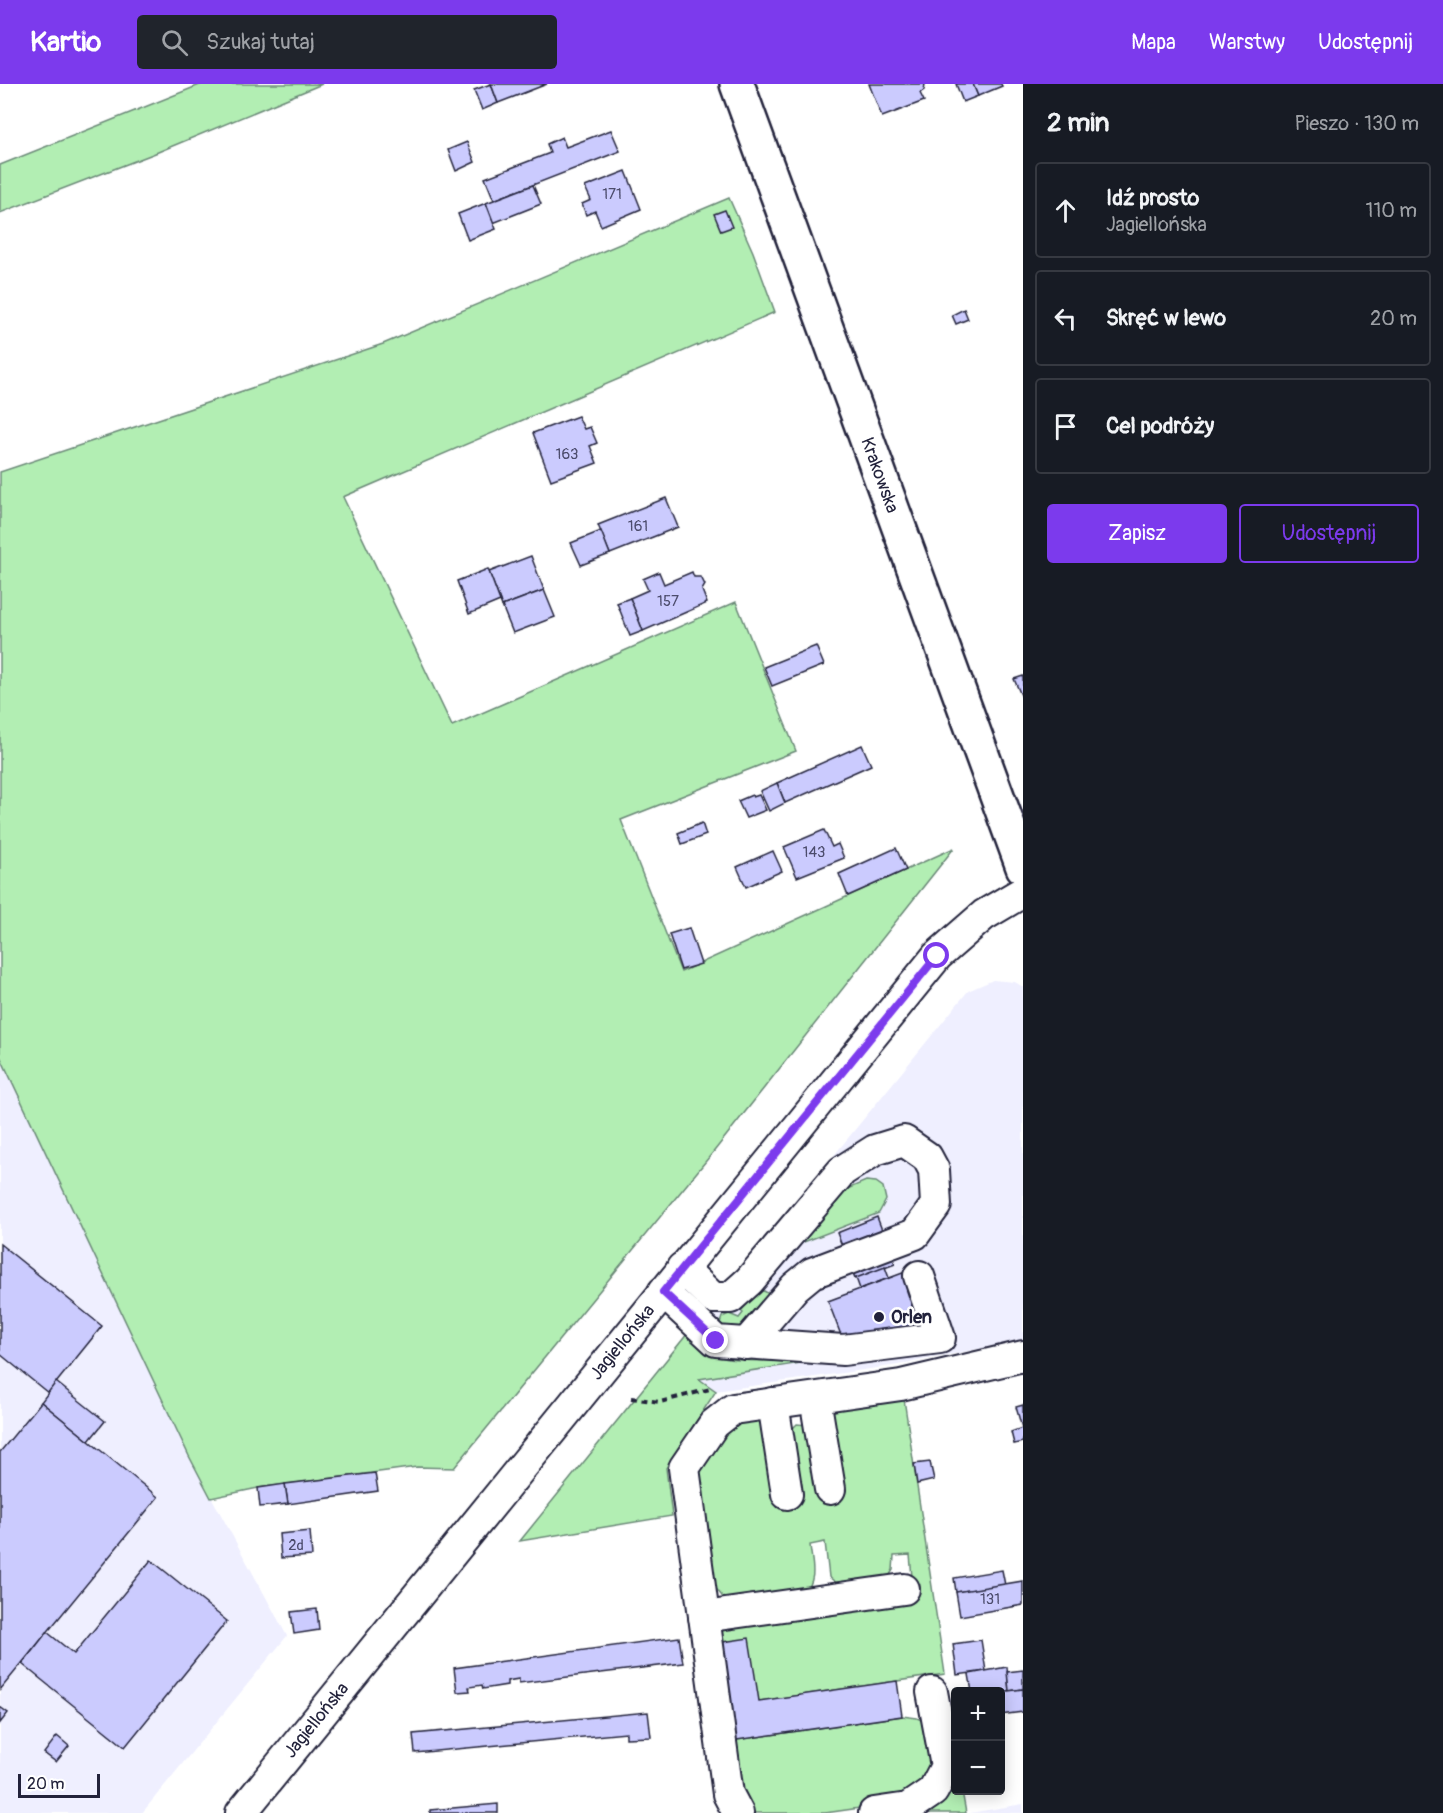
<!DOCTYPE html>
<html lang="pl">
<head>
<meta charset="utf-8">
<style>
  :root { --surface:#171b24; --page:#20242c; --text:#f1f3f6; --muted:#9ea1a6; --line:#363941; --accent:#7c3aed }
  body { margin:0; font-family:Pangolin,sans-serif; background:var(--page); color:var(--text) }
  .controls { position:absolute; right:18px; bottom:18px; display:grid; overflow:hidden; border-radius:6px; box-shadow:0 3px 15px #0003 }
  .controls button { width:54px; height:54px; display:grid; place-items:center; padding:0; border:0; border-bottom:2px solid var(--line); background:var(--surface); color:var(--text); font:30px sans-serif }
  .scale { position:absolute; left:18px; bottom:15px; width:82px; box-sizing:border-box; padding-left:6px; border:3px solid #22223b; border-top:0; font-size:16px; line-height:21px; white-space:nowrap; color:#22223b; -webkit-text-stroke:4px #fff; paint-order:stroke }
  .stop { position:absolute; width:18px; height:18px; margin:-14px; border:4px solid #7c3aed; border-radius:50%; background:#fff }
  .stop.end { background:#7c3aed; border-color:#fff; box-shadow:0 2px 6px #0008 }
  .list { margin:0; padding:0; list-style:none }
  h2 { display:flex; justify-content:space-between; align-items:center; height:78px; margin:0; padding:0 24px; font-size:26px }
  h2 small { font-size:20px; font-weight:400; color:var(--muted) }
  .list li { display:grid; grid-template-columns:39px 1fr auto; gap:18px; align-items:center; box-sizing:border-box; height:96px; margin:0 12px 12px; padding:0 12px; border:2px solid var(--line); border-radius:6px }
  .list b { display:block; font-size:22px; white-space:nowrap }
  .list p { margin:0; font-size:20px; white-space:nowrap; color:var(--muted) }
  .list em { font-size:20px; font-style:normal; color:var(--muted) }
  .actions { display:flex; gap:12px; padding:18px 24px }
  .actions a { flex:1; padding:14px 0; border:2px solid var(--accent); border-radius:6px; text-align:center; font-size:21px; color:var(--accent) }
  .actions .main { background:var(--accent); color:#fff }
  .icon { flex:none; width:33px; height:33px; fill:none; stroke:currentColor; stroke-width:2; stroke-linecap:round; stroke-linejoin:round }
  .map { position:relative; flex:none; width:1023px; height:1729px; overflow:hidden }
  header { display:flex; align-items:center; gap:36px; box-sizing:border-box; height:84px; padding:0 30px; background:var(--accent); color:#fff }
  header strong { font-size:28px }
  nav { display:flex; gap:33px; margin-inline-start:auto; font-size:21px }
  .search { width:420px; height:54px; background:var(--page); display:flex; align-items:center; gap:15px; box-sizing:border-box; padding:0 21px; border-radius:6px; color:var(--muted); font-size:22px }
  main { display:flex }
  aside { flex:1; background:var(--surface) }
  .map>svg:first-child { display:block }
  .built { fill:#efefff }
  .green { fill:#b2eeb3; stroke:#6a8877; stroke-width:1.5 }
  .building { fill:#cbcbfe; stroke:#22223b; stroke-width:1.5 }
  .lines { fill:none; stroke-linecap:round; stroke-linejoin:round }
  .minor-casing { stroke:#22223b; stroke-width:34 }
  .major-casing { stroke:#22223b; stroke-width:38 }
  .path { stroke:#22223b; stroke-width:4; stroke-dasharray:6 4.5; stroke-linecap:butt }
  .minor { stroke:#fff; stroke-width:30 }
  .major { stroke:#fff; stroke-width:33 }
  .route { stroke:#7c3aed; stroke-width:8 }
  .poi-dot { fill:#22223b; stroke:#fff; stroke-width:2 }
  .labels { text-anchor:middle; stroke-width:5; stroke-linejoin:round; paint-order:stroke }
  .number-label { font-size:15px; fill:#4c4c6c }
  .street-label { font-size:18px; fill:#22223b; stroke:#fff }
  .poi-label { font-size:18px; font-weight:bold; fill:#22223b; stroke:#fff; text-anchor:start }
</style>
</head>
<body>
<header>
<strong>Kartio</strong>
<div class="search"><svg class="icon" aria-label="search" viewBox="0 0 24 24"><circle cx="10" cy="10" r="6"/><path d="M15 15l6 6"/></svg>Szukaj tutaj</div>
<nav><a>Mapa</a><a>Warstwy</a><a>Udostępnij</a></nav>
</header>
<main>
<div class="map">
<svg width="1023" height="1729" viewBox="0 0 1023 1729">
  <rect width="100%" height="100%" fill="#fff"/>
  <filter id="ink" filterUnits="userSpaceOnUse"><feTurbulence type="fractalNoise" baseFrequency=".0167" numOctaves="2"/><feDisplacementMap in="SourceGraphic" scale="12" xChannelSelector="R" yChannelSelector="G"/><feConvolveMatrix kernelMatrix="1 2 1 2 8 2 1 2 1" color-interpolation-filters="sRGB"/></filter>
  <g filter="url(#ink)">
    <g class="built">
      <polygon points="993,896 1015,898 1023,903 1023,1256 898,1281 716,1307 698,1295 650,1297 968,907"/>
      <polygon points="0,972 189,1372 287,1552 142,1729 0,1729"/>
      <polygon points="1023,1720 1023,1729 970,1729"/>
    </g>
    <g class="green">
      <polygon points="202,0 322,0 158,68 0,129 0,81"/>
      <polygon points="729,114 753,168 775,228 343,413 452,642 736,518 796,667 621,736 681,888 954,764 715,1066 454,1384 417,1383 258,1404 211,1414 189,1372 0,972 0,388 383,260"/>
      <polygon points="866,1097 876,1098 883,1103 886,1116 879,1129 796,1161 840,1108"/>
      <polygon points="764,1207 769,1210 743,1245 722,1243 720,1239 722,1233 729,1230 739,1234 743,1229 741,1227 758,1208"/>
      <path d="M688,1249C695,1257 702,1267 712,1271C737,1281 802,1275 832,1274L699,1295L716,1307L666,1384L672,1432L520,1457Z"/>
      <path d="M904,1315L945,1590L759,1617L716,1559V1547L914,1515L910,1471L894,1472L893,1486L888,1494L838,1500L829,1493L825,1458L810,1461C812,1481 818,1493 804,1511L725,1516L714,1502L697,1399L699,1380L725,1344L737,1337L756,1335L789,1348L797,1340L808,1341L837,1324Z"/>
      <polygon points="902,1632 917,1634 926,1638 934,1688 902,1718 825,1729 752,1729 745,1725 730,1657"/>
      <polygon points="955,1674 956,1706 962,1707 966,1729 907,1729"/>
    </g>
    <g class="building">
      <polygon points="491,0 498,19 482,26 474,6"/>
      <polygon points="491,0 547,0 498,19"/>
      <polygon points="869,0 925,0 924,6 920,9 924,17 882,33"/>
      <polygon points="956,0 973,0 978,12 963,18"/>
      <polygon points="973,0 1001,0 1002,2 978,12"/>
      <polygon points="611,46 620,67 494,116 485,94 550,69 547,60 562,53 566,63"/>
      <polygon points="467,58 475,78 456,87 448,66"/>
      <polygon points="626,87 641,125 601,142 595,127 586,131 582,120 591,116 585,103"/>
      <polygon points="533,101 541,120 493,139 486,119"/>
      <polygon points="486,119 496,145 468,156 458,130"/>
      <polygon points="725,126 732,143 721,147 714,130"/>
      <polygon points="964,225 968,235 956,240 952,231"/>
      <polygon points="578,332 584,345 590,343 597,359 590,362 597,379 551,396 533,349"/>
      <polygon points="666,414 678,443 610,470 598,441"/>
      <polygon points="601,447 610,470 581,481 571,459"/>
      <polygon points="531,472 544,506 502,522 489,488"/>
      <polygon points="488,485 500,517 469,530 457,497"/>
      <polygon points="659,488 664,500 692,488 694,493 701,493 705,501 702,506 707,519 643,547 630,514 648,506 643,495"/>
      <polygon points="544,506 555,533 513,549 502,522"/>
      <polygon points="630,514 643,547 630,552 617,519"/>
      <polygon points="816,562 824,581 772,602 764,583"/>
      <polygon points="1023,592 1023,616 1014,595"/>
      <polygon points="862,661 871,681 785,719 777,699"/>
      <polygon points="777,699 785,719 769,727 760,707"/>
      <polygon points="752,711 753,713 759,711 766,726 746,734 738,717"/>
      <polygon points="702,739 706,751 682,760 678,749"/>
      <polygon points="824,746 832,763 838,760 844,774 797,793 784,763"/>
      <polygon points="896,764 906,786 848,812 839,790"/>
      <polygon points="773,767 782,787 746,803 737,783"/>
      <polygon points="689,844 701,880 681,886 669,850"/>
      <polygon points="877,1133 895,1180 855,1195 837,1149"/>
      <polygon points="0,1160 102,1242 48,1309 0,1270"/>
      <polygon points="885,1183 889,1194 860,1205 856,1194"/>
      <polygon points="908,1187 930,1248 844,1259 828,1217"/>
      <polygon points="56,1298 105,1337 89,1357 41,1318"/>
      <polygon points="41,1318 158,1413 0,1606 0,1368"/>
      <polygon points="1023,1321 1023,1358 1014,1360 1011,1348 1022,1344 1016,1323"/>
      <polygon points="930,1378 934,1396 917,1400 914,1380"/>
      <polygon points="375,1389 378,1407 288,1420 285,1400"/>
      <polygon points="285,1400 288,1420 260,1423 258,1404"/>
      <polygon points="310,1447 312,1472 281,1474 279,1450"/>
      <polygon points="151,1476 227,1537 125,1663 22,1580 47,1548 74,1570"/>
      <polygon points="1002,1486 1005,1501 956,1508 954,1494"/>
      <polygon points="1023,1497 1023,1521 960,1532 956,1508"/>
      <polygon points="317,1525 319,1546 294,1550 291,1528"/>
      <polygon points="679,1553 683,1579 519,1599 519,1595 507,1597 507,1601 483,1605 482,1601 469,1603 470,1607 457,1608 454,1584"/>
      <polygon points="749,1554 759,1617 897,1597 902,1632 730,1657 716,1559"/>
      <polygon points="981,1556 986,1587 957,1591 953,1560"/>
      <polygon points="1007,1583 1009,1607 972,1608 969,1590"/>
      <polygon points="1023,1586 1023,1605 1009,1607 1007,1588"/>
      <polygon points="1023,1605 1023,1628 1000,1631 1000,1608"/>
      <polygon points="0,1623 8,1629 0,1639"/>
      <polygon points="648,1628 651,1653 626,1654 626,1649 415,1669 413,1650"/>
      <polygon points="57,1652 69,1662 56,1678 44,1669"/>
      <polygon points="498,1720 498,1729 430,1729 430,1726"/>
    </g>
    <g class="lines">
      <g class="minor-casing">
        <g id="minor">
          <polyline points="682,1184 713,1214 730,1214 749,1197 842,1087 875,1066 904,1057 927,1073 934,1086 936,1121 915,1150 812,1189 795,1203 746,1260"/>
          <polyline points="663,1208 716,1257 843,1266 940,1254 919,1192"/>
          <polyline points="815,1314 830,1405"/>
          <polyline points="773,1319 787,1410"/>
          <polyline points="704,1533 904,1505"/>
          <polyline points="241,1729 937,872 984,831 1023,808"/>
          <polyline points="738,1729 728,1710 684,1384 714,1340 733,1325 901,1301 1023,1272"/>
          <polyline points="874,1729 908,1724 933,1707 946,1682 932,1608"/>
        </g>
      </g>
      <g class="major-casing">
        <polyline id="major" points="737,0 1023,783"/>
      </g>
      <polyline class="path" points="631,1314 660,1318 710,1305"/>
      <use href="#minor" class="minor"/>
      <use href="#major" class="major"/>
    </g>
  </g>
  <g class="lines" filter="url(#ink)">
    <polyline class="route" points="716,1257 663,1208 937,872"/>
  </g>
  <circle class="poi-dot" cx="879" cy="1233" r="6"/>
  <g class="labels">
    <g class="number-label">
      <text x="612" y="115">171</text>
      <text x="567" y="375">163</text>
      <text x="638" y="447">161</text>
      <text x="668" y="522">157</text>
      <text x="814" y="773">143</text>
      <text x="296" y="1466">2d</text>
      <text x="990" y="1520">131</text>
    </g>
    <g class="street-label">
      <text transform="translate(880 391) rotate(70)" y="6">Krakowska</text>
      <text transform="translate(622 1258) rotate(-51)" y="6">Jagiellońska</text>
      <text transform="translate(316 1636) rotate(-51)" y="6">Jagiellońska</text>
    </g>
    <g class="poi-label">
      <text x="891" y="1239">Orlen</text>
    </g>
  </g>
</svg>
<div class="controls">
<button>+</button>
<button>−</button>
</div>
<div class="scale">20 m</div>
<div class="stop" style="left:937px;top:872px"></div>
<div class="stop end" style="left:716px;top:1257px"></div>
</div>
<aside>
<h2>2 min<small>Pieszo · 130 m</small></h2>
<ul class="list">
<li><svg class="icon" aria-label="ahead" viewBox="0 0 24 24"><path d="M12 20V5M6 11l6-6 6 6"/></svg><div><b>Idź prosto</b><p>Jagiellońska</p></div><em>110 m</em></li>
<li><svg class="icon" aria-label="left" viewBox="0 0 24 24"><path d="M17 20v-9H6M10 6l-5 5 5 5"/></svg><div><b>Skręć w lewo</b></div><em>20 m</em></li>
<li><svg class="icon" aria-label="arrive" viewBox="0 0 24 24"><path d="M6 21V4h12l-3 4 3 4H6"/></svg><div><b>Cel podróży</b></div></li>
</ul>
<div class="actions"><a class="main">Zapisz</a><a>Udostępnij</a></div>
</aside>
</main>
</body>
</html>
